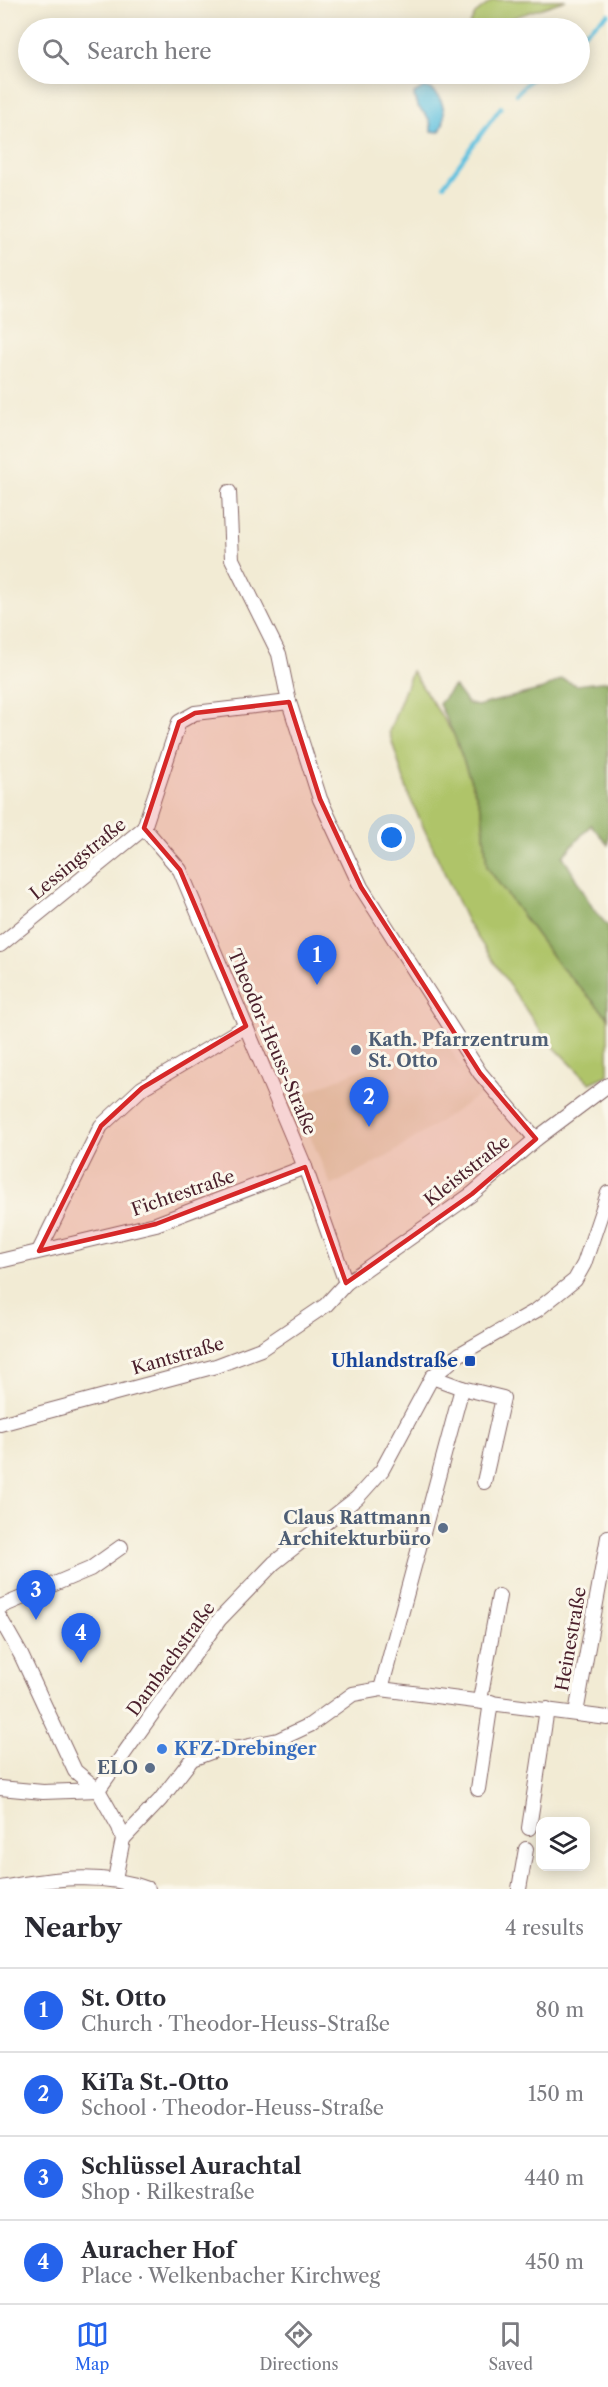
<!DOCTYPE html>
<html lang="en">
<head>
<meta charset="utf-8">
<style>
  :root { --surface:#fff; --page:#f7f7f7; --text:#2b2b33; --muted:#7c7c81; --line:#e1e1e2; --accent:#2563eb }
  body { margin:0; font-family:"Libre Caslon Text",serif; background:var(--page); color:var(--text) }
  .controls { position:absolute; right:18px; bottom:18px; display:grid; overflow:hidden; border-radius:12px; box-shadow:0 3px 15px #0003 }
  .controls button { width:54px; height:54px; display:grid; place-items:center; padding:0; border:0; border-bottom:2px solid var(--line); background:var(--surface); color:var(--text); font:30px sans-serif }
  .you { position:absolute; left:392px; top:838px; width:21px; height:21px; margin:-15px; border:4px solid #fff; border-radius:50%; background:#1a73e8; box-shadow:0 0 0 9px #1a73e833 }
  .badge { display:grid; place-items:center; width:39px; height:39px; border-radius:50%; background:var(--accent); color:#fff; font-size:20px; font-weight:700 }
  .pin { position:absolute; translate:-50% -50px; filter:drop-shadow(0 2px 3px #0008) }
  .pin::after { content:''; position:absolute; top:32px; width:21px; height:18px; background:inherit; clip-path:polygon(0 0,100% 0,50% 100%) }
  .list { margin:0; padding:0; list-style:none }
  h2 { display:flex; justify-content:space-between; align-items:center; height:78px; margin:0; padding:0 24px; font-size:26px }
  h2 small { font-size:20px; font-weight:400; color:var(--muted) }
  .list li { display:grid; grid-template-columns:39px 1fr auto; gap:18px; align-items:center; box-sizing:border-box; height:84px; padding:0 24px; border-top:2px solid var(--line) }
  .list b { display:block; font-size:22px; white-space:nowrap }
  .list p { margin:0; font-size:20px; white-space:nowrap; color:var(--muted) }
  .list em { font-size:20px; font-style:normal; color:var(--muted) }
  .icon { flex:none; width:33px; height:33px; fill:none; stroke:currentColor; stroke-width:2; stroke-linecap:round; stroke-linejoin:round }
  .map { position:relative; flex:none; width:608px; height:1889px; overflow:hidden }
  .search { position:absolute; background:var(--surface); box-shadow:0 3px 15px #0003; left:18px; right:18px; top:18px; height:66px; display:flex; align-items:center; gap:15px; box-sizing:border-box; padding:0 21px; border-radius:33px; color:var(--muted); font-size:22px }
  .sheet { height:414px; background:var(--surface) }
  nav { display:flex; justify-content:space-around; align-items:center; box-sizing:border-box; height:84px; border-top:2px solid var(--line); background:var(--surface); font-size:16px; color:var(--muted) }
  nav a { display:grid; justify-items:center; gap:3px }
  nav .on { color:var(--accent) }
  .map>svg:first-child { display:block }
  .built { fill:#e4dbba }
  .green { fill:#afc469; stroke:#7c724a; stroke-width:1.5 }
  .forest { fill:#8baa5d; stroke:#6a6444; stroke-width:1.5 }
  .water { fill:#61c1df; stroke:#567085; stroke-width:1.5 }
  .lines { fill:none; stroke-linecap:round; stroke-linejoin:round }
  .stream { stroke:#61c1df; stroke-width:4 }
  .minor-casing { stroke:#856666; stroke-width:16 }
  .minor { stroke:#fff; stroke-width:14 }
  .marked { fill:#d62828; fill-opacity:0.2; stroke:#d62828; stroke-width:4.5; stroke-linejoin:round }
  .service-dot { fill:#5c6f8a; stroke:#fbf7ec; stroke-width:2 }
  .transit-dot { fill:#1a4fb4; stroke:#fbf7ec; stroke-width:2 }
  .shop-dot { fill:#3f7fe0; stroke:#fbf7ec; stroke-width:2 }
  .labels { text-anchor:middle; stroke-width:6; stroke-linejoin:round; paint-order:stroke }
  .street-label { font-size:18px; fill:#4a1f2b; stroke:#fbf7ec }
  .service-label { font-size:18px; font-weight:bold; fill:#4e5e75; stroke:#fbf7ec; text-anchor:end }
  .transit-label { font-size:18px; font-weight:bold; fill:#164399; stroke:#fbf7ec; text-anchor:end }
  .shop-label { font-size:18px; font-weight:bold; fill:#366cbe; stroke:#fbf7ec; text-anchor:start }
</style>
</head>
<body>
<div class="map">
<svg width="608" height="1889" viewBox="0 0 608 1889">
  <rect width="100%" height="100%" fill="#fbf7ec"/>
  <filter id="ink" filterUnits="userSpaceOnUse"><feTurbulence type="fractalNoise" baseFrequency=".0167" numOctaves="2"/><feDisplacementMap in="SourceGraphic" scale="12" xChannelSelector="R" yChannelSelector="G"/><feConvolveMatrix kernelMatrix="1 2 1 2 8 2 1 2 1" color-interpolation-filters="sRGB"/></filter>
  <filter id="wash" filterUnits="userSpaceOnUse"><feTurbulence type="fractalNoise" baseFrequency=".008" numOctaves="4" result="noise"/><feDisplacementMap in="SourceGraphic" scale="24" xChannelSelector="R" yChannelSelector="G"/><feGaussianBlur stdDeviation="1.35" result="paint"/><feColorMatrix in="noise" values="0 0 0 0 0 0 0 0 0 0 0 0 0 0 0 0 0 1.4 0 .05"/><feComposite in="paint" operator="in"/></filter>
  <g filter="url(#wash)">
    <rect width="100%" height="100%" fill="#f2ebd4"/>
    <polygon class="built" points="443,1036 459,1064 484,1092 388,1156 331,1186 294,1097"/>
    <g class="green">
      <polygon points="493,0 566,0 482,28 468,28 475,14"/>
      <polygon points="412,671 454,735 482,811 487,867 558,964 608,1017 608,1075 590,1083 545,1038 467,922 409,796 389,732"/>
    </g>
    <polygon class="forest" points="562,679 576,685 608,681 608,845 591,825 563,856 594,910 608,926 608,1017 558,964 487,867 482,811 454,735 439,704 454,686 467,703 477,706 543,689"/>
    <path class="water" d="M424,87C443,91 450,118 439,132L431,131C432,110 415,115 414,93Z"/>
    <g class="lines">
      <g class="stream">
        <polyline points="580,36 608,14"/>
        <polyline points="516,94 537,74"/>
        <polyline points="444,185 501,107"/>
      </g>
    </g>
  </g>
  <g filter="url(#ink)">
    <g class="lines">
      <g class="minor-casing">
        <g id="minor">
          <polyline points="229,492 232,559 279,654 289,702 320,799 361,887 480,1073 536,1139"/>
          <polyline points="144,828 180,870 305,1167 346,1283"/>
          <polyline points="0,945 144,828 179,722 195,713 289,702"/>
          <polyline points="39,1251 101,1126 142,1088 246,1026"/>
          <polyline points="0,1261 156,1224 305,1167"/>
          <polyline points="432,1377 462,1388 503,1398 484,1482"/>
          <polyline points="0,1424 216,1366 261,1349 326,1305 346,1283 472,1194 536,1139 608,1085"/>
          <polyline points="0,1607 90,1569 121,1547"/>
          <polyline points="0,1618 21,1655 75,1771 98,1790 119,1827 123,1839 115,1879"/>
          <polyline points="381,1689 462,1388"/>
          <polyline points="480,1700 499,1596"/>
          <polyline points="576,1713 608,1537"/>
          <polyline points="0,1788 43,1792 98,1790"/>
          <polyline points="478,1789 491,1702"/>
          <polyline points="98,1790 219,1620 274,1563 357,1498 382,1470 432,1377 460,1354 537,1310 575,1280 584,1264 608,1193"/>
          <polyline points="529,1828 547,1709"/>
          <polyline points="123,1839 160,1800 192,1759 216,1750 240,1748 278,1740 310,1725 353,1694 381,1689 608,1718"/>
          <path d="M0,1888C49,1879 100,1871 148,1889"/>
          <polyline points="519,1889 526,1849"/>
        </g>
      </g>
      <use href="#minor" class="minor"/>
    </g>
  </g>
  <path class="marked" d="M289,702L320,799L361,887L480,1073L536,1139L472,1194L346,1283L305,1167L156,1224L39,1251L101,1126L142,1088L246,1026L180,870L144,828L179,722L195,713Z"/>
  <g class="service-dot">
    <circle cx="356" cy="1050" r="6"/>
    <circle cx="443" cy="1528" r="6"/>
    <circle cx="150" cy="1768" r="6"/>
  </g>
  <rect class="transit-dot" x="464" y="1355" width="12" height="12" rx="3"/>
  <circle class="shop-dot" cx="162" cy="1749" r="6"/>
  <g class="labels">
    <g class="street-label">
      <text transform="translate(78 859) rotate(-39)" y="6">Lessingstraße</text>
      <text transform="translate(272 1042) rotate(67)" y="6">Theodor-Heuss-Straße</text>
      <text transform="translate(467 1171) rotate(-38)" y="6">Kleiststraße</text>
      <text transform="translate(183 1193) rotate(-19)" y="6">Fichtestraße</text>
      <text transform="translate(178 1356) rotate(-16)" y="6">Kantstraße</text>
      <text transform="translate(571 1639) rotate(-80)" y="6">Heinestraße</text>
      <text transform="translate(171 1659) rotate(-54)" y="6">Dambachstraße</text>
    </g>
    <g class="service-label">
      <text x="368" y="1046" text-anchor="start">Kath. Pfarrzentrum<tspan x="368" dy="21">St. Otto</tspan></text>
      <text x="431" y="1524">Claus Rattmann<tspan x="431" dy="21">Architekturbüro</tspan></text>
      <text x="138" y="1774">ELO</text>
    </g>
    <g class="transit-label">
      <text x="458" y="1367">Uhlandstraße</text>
    </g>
    <g class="shop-label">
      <text x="174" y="1755">KFZ-Drebinger</text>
    </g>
  </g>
</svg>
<div class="controls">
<button><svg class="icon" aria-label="layers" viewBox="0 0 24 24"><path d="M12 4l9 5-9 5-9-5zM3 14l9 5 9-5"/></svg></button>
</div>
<div class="you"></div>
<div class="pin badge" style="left:317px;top:985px">1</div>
<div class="pin badge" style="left:369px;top:1127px">2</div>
<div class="pin badge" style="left:36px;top:1620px">3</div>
<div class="pin badge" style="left:81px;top:1663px">4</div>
<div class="search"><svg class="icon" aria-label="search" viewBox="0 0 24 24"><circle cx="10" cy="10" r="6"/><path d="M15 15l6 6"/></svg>Search here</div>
</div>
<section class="sheet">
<h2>Nearby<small>4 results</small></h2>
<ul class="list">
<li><span class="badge">1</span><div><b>St. Otto</b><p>Church · Theodor-Heuss-Straße</p></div><em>80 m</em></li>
<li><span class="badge">2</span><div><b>KiTa St.-Otto</b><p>School · Theodor-Heuss-Straße</p></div><em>150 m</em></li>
<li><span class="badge">3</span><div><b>Schlüssel Aurachtal</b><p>Shop · Rilkestraße</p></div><em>440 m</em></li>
<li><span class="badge">4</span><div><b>Auracher Hof</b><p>Place · Welkenbacher Kirchweg</p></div><em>450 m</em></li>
</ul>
</section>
<nav>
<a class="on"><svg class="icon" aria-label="map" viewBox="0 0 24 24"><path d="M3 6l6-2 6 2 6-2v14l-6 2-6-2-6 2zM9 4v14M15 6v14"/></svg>Map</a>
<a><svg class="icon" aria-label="directions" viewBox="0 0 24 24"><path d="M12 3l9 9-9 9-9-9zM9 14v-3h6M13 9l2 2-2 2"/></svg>Directions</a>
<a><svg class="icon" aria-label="saved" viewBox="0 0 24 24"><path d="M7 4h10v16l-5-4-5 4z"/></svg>Saved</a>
</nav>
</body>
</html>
